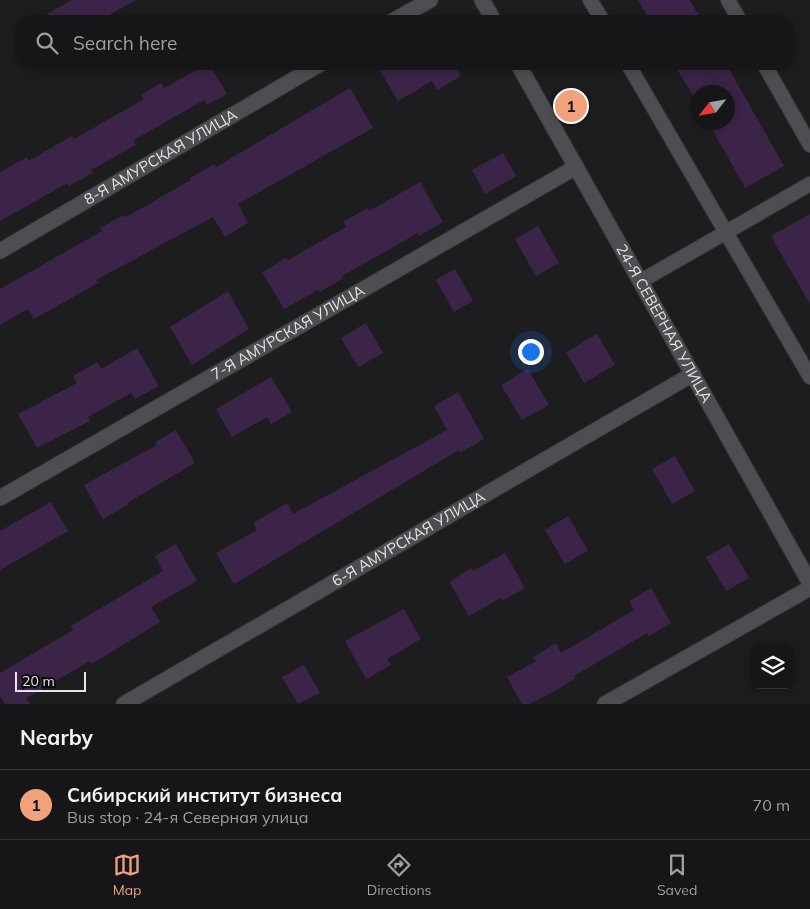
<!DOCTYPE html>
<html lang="en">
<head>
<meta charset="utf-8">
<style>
  :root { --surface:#161618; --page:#1f1f21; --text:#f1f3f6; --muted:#9e9fa2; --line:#353537; --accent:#f0a27b }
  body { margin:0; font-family:Mulish,sans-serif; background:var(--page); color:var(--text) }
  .controls { position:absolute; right:15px; bottom:15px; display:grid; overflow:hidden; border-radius:10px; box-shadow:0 2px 8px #0003 }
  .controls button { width:45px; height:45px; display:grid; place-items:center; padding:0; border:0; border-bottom:1px solid var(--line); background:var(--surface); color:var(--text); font:25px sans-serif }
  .compass { position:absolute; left:690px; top:85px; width:45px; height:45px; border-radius:50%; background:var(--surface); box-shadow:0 2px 8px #0003; rotate:239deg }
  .scale { position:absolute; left:15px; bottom:12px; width:71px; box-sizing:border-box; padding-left:5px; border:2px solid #e6e6e8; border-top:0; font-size:14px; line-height:18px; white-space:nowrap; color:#e6e6e8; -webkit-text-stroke:4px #080809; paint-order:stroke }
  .you { position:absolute; left:530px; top:351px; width:18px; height:18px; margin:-12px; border:4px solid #fff; border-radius:50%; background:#1a73e8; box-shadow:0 0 0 8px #1a73e833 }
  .badge { display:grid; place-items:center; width:32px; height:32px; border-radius:50%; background:var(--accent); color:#111; font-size:16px; font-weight:700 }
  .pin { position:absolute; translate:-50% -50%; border:2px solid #fff; box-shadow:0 1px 5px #0006 }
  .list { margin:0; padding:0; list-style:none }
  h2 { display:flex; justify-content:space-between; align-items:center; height:65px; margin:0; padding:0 20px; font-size:21px }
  h2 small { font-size:16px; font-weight:400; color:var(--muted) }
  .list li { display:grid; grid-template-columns:32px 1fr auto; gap:15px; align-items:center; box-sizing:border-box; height:70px; padding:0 20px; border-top:1px solid var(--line) }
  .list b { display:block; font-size:19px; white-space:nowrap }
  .list p { margin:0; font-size:16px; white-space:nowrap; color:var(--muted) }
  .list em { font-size:16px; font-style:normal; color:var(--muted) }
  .icon { flex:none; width:28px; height:28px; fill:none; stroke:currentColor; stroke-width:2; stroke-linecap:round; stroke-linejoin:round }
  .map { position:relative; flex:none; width:810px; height:704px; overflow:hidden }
  .search { position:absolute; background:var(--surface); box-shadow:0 2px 8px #0003; left:15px; right:15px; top:15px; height:55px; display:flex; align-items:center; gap:12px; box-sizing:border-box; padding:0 18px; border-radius:20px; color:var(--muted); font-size:19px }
  .sheet { height:135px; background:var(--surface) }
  nav { display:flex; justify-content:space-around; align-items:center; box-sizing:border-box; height:70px; border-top:1px solid var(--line); background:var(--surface); font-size:14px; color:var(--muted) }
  nav a { display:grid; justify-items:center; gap:2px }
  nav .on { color:var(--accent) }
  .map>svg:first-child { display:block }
  .building { fill:#3b2447 }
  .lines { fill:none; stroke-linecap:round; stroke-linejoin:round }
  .lane-casing { stroke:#39393b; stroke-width:16 }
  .street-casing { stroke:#39393b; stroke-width:17 }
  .secondary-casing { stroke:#39393b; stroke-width:17 }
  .lane { stroke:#4e4d51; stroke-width:14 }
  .street { stroke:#4e4d51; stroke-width:15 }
  .secondary { stroke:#4e4d51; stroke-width:15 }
  .labels { text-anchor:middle; stroke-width:4.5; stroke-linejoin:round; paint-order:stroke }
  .street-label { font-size:15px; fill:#e6e6e8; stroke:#080809 }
</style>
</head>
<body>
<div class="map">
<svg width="810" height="704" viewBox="0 0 810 704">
  <rect width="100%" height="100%" fill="#1d1d20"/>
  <g class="building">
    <polygon points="72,0 136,0 98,21 35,21"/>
    <polygon points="638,0 690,0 702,21 650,21"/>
    <polygon points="207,64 209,64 227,94 207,105 204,100 134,140 136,145 91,170 93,173 69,186 68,183 0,221 0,172 27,157 28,161 72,136 74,139 144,99 141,95 161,83 164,88"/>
    <polygon points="376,64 461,64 456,67 461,76 437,90 432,81 398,101"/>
    <polygon points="674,64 726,64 784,166 745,188 708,122 728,122 728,92 698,92 698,104"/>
    <polygon points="350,88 373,128 238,204 248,223 225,237 213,217 96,280 98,283 34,319 28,309 0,325 0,289 102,231 100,228 124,215 126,217 191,180 190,178 214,164 216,167"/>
    <polygon points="503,153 516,176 485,194 472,170"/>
    <polygon points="420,182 443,222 419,236 418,233 342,276 343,278 320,292 318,290 284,309 262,272 286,258 288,260 346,227 343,222 367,208 369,211"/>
    <polygon points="810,214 810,304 771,236"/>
    <polygon points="538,226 559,263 536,276 515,239"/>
    <polygon points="455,269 473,301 454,312 436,280"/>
    <polygon points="228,291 249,329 192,365 170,327"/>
    <polygon points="366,323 383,353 358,367 341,338"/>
    <polygon points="597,334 615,365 584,383 566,352"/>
    <polygon points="137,348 159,386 135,399 131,393 88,417 90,421 37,448 18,414 77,383 73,376 97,362 101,369"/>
    <polygon points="528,369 549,405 522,420 501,385"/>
    <polygon points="271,377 292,412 271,424 267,417 232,437 216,409"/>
    <polygon points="458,392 484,439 460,453 459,450 234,584 216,553 257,530 253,523 287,503 293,514 447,430 434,406"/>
    <polygon points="176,430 195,463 127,503 128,505 103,519 84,485 157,445 155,442"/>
    <polygon points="675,456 695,491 672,504 652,469"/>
    <polygon points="51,502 68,531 0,570 0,531"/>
    <polygon points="568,516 588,551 565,564 545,530"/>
    <polygon points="176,544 197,581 151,607 160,622 92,664 90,661 26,698 30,704 5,704 0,696 0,673 73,630 71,626 163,571 155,556"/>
    <polygon points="729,544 749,578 726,591 706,557"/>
    <polygon points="505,553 525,588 502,601 501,598 469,616 449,582 471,568 473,571"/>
    <polygon points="651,588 671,623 649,636 647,633 574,676 576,678 553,692 529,704 522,704 507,677 536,661 533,657 556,643 561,653 634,610 629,601"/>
    <polygon points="404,609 421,639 387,659 391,665 366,679 345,641"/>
    <polygon points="304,665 320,693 298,704 282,677"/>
  </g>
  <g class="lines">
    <g class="lane-casing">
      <g id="lane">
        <polyline points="590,0 603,21"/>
        <polyline points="728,0 740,21"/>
        <polyline points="628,64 810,377"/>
        <polyline points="764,64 810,145"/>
        <polyline points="641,281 810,184"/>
      </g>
    </g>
    <g class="street-casing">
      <g id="street">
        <polyline points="393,21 430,0"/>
        <path id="s1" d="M0,251L320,64"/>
        <path id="s2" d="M0,498L576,167"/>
        <path id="s3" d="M124,704L693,374"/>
        <polyline points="605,704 810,588"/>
      </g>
    </g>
    <g class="secondary-casing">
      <g id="secondary">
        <polyline points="482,0 494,21"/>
        <path id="s4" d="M518,64L810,583"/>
      </g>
    </g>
    <use href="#lane" class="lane"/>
    <use href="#street" class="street"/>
    <use href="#secondary" class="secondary"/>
  </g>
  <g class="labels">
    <g class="street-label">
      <text dy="5" stroke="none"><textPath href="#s1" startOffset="186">8-Я АМУРСКАЯ УЛИЦА</textPath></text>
      <text dy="5" stroke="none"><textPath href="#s4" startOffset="298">24-Я СЕВЕРНАЯ УЛИЦА</textPath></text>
      <text dy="5" stroke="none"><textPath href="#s2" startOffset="332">7-Я АМУРСКАЯ УЛИЦА</textPath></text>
      <text dy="5" stroke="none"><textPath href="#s3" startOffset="329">6-Я АМУРСКАЯ УЛИЦА</textPath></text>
    </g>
  </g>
</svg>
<div class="controls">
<button><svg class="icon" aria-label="layers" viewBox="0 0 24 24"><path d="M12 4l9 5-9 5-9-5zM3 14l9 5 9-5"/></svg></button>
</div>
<svg class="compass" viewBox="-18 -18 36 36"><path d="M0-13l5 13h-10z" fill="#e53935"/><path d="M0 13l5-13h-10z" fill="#9e9fa2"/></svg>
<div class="scale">20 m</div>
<div class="you"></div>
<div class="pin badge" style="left:571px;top:106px">1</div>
<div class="search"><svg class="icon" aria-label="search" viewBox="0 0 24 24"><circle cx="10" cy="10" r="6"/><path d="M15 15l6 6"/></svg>Search here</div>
</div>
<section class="sheet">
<h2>Nearby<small></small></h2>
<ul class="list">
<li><span class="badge">1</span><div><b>Сибирский институт бизнеса</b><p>Bus stop · 24-я Северная улица</p></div><em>70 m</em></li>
</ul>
</section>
<nav>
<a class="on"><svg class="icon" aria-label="map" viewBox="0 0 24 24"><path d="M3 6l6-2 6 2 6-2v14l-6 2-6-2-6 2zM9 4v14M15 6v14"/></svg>Map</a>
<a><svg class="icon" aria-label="directions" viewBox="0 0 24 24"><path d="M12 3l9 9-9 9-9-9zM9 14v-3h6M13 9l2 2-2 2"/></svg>Directions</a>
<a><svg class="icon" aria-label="saved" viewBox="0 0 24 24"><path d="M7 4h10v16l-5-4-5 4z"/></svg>Saved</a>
</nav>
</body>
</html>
